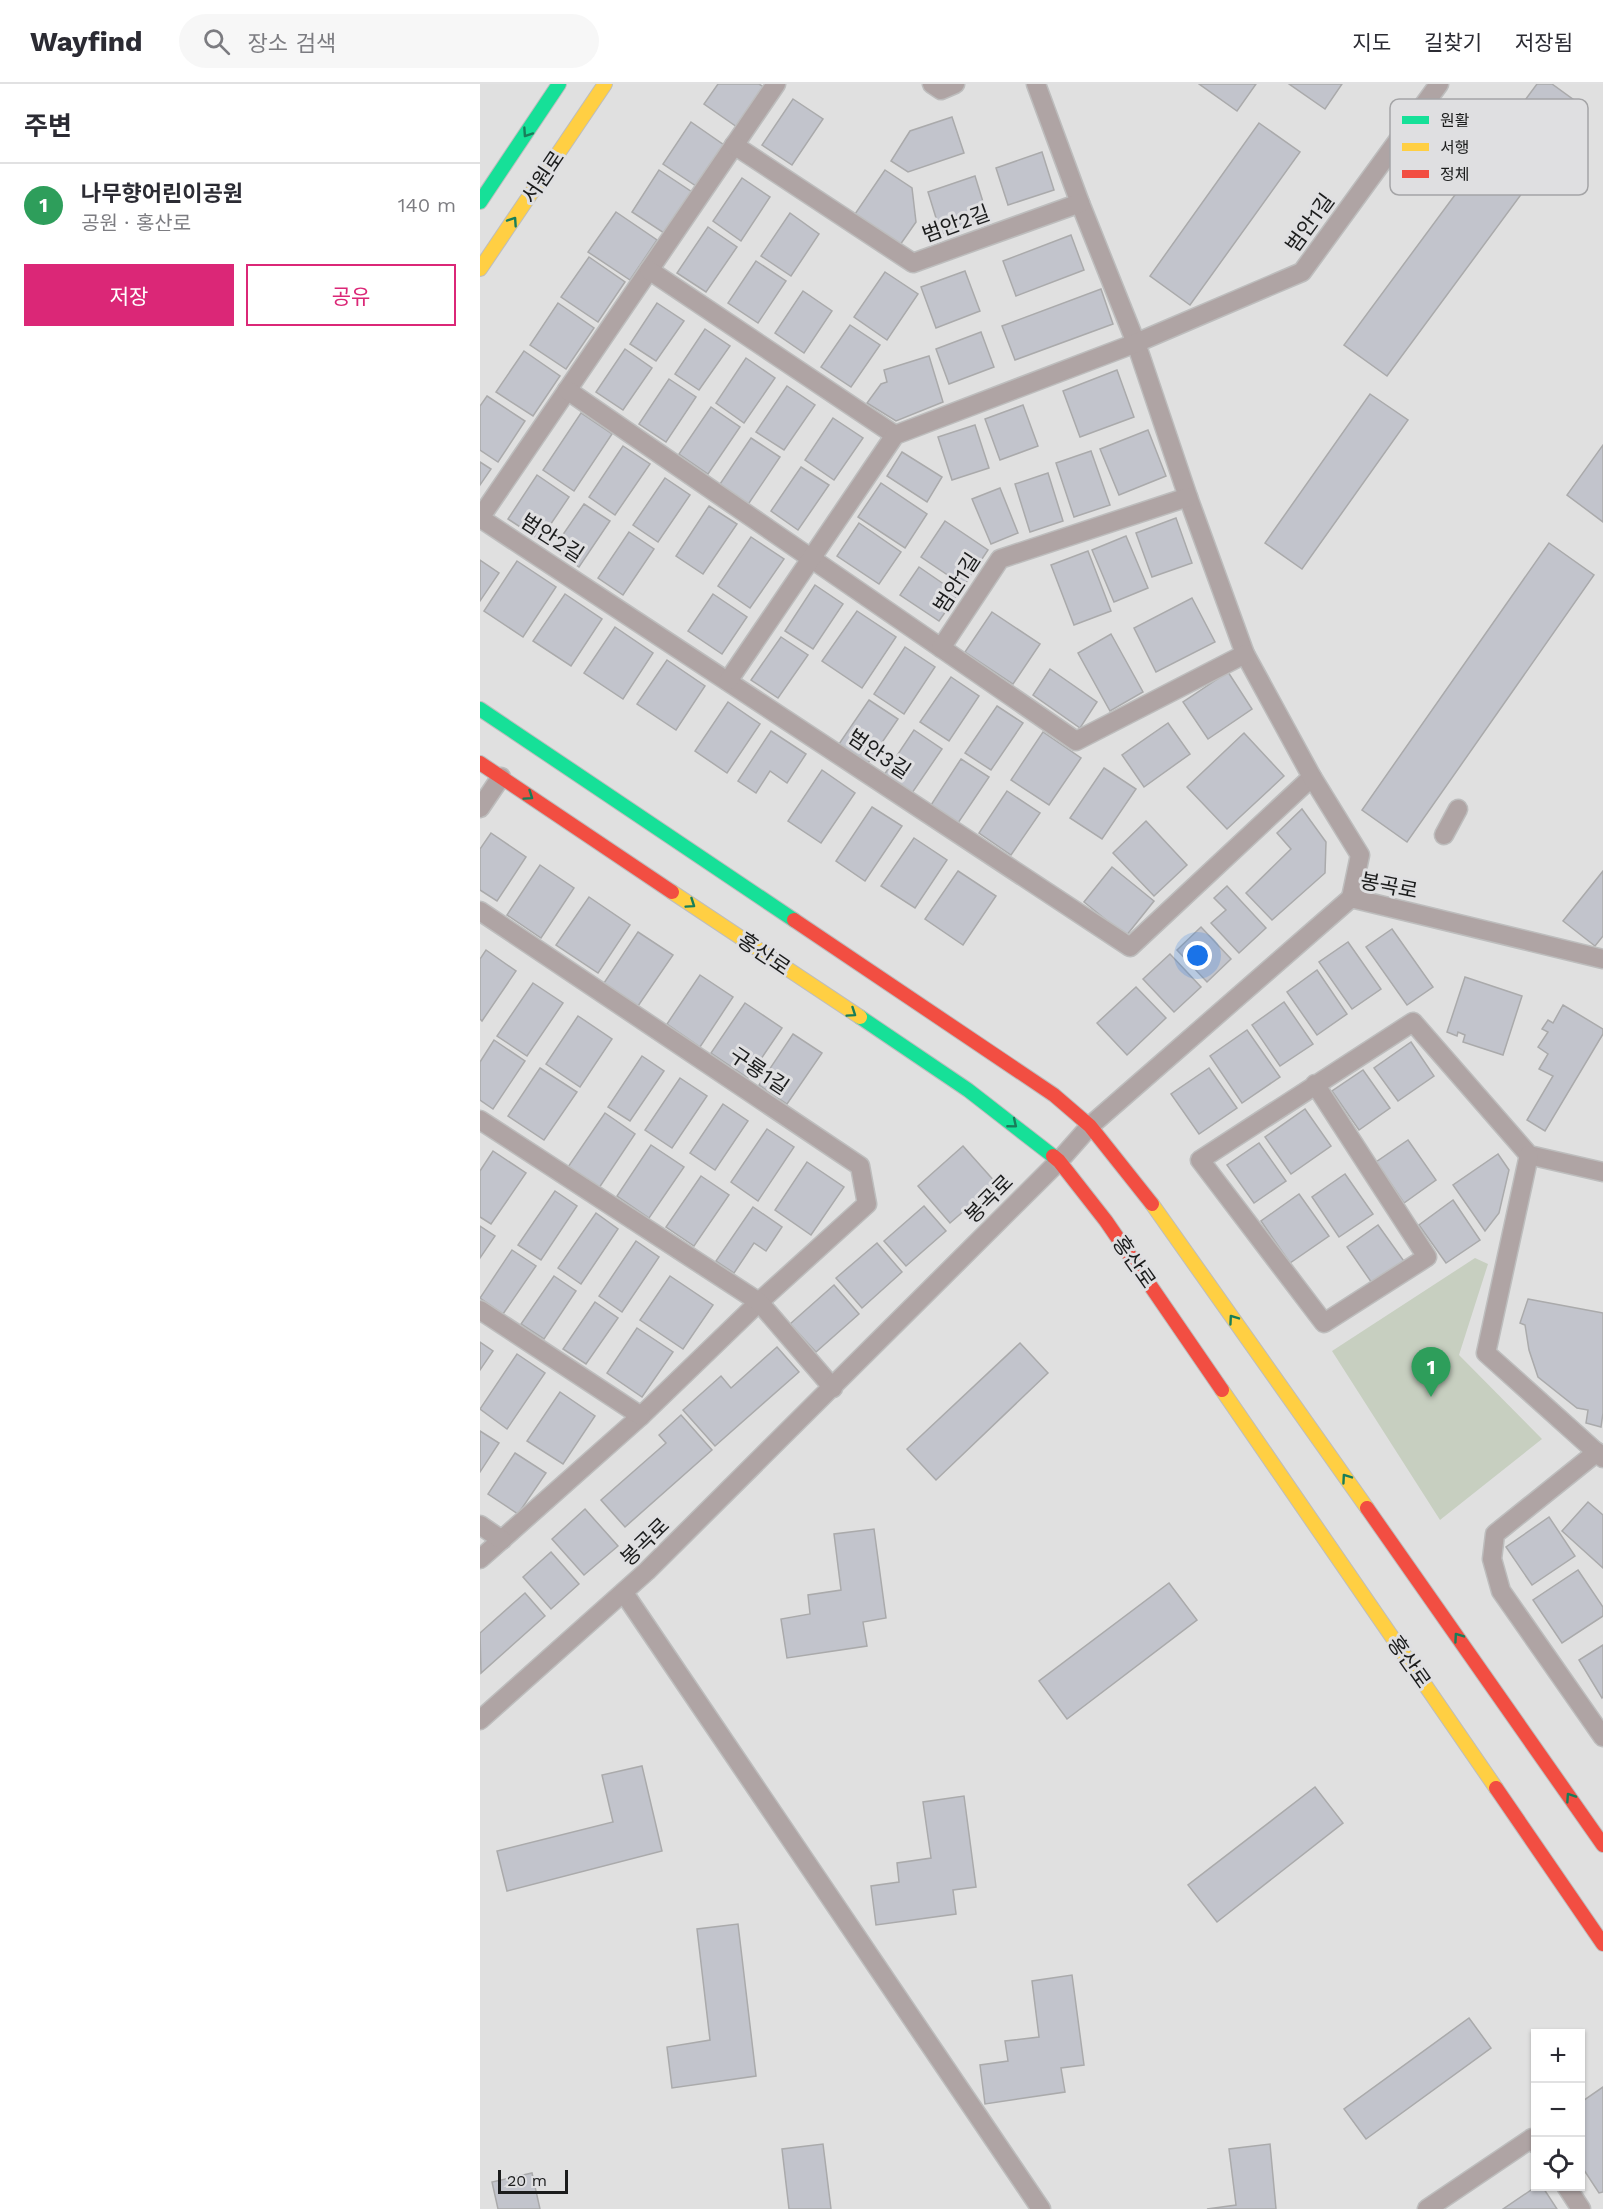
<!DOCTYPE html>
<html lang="ko">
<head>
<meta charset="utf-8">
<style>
  :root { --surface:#fff; --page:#f7f7f7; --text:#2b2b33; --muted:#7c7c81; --line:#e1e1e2; --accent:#db2777 }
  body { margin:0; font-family:"Work Sans","Noto Sans KR",sans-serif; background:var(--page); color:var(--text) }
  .controls { position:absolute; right:18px; bottom:18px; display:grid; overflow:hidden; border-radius:0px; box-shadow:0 2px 4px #0004 }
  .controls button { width:54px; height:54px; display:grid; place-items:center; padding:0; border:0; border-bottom:2px solid var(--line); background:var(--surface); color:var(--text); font:30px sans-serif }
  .scale { position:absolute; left:18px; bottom:15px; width:70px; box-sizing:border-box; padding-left:6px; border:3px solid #1b1c1c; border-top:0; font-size:16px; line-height:21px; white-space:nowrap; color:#1b1c1c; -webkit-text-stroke:4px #dfdfe1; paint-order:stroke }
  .you { position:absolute; left:718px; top:872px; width:21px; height:21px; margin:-15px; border:4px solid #fff; border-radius:50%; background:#1a73e8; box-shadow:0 0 0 9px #1a73e833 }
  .badge { display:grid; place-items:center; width:39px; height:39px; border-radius:50%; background:var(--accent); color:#fff; font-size:20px; font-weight:700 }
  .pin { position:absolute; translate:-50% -50px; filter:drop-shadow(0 2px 3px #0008) }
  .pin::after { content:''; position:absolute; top:32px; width:21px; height:18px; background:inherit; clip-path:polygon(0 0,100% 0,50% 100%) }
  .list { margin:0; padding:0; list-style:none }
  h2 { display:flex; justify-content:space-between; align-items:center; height:78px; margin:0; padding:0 24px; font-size:26px }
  h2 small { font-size:20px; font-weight:400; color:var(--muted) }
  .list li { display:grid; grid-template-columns:39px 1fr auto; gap:18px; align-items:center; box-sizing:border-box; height:84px; padding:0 24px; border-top:2px solid var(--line) }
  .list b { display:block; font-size:22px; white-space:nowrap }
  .list p { margin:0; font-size:20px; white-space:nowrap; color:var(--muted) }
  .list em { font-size:20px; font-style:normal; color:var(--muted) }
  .actions { display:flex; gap:12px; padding:18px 24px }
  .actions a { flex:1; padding:14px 0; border:2px solid var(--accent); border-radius:0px; text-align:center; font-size:21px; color:var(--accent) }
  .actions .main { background:var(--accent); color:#fff }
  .icon { flex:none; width:33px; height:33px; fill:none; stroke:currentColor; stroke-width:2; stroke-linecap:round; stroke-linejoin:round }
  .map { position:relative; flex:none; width:1123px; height:2125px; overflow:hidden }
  header { display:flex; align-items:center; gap:36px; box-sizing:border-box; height:84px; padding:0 30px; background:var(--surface); border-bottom:2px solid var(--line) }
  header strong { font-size:28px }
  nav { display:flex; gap:33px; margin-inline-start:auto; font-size:21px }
  .search { width:420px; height:54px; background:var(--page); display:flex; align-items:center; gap:15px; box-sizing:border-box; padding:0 21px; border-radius:33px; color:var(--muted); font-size:22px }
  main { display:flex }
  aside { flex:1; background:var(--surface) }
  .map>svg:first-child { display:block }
  .green { fill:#c7cfc0 }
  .building { fill:#c2c4cc; stroke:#aaaaab; stroke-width:1.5 }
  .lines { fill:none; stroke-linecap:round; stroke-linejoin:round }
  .street-casing { stroke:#bdbdbd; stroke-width:21 }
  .fast-casing { stroke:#bdbdbd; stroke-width:16 }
  .slow-casing { stroke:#bdbdbd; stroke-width:16 }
  .jam-casing { stroke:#bdbdbd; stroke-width:16 }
  .street { stroke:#afa4a4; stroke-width:18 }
  .fast { stroke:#16e098; stroke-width:14 }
  .slow { stroke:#ffcf43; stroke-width:14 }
  .jam { stroke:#f24e42; stroke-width:14 }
  .oneway { stroke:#187e5a }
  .labels { text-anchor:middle; stroke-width:6; stroke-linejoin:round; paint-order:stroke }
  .street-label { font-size:21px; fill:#1b1c1c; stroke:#dfdfe1 }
  .key { fill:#dfdfe1; stroke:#a4a4a6; stroke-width:1.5 }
  .key-label { font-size:16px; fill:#1b1c1c }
</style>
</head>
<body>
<header>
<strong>Wayfind</strong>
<div class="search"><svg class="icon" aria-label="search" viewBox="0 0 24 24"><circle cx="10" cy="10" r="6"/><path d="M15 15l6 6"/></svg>장소 검색</div>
<nav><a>지도</a><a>길찾기</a><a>저장됨</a></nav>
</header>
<main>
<aside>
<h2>주변<small></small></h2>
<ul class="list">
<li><span class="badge" style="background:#2e9e5b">1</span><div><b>나무향어린이공원</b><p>공원 · 홍산로</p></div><em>140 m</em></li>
</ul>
<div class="actions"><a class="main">저장</a><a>공유</a></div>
</aside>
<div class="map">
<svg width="1123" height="2125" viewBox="0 0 1123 2125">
  <rect width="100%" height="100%" fill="#e0e0e0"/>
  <polygon class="green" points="995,1174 1008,1180 979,1271 1062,1355 960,1436 852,1267"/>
  <g class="building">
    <polygon points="238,0 279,0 284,3 257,43 224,20"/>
    <polygon points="719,0 776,0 757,27"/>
    <polygon points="809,0 862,0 845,25"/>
    <polygon points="1057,0 1072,0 1105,24 907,292 864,261"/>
    <polygon points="313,15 343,35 312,81 282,61"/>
    <polygon points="472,33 484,69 428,88 411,77 430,47"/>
    <polygon points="211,38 244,61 216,102 183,80"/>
    <polygon points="779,39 820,68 710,221 670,192"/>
    <polygon points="562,68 574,106 528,121 516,84"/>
    <polygon points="179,86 212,108 184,149 152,128"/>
    <polygon points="405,86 432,104 436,138 420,161 375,130"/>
    <polygon points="495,92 508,134 461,150 448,108"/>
    <polygon points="262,94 290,113 261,157 233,137"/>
    <polygon points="136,128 177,156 150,196 108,168"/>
    <polygon points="310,129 339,150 311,192 281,172"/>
    <polygon points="228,143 257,163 226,208 197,189"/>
    <polygon points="591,151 604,186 536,212 523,177"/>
    <polygon points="109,173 145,198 118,238 81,213"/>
    <polygon points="276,177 306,197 278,239 248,219"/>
    <polygon points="485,187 500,227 456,244 441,203"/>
    <polygon points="405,188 438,210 407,256 374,233"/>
    <polygon points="621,205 633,240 535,276 522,242"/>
    <polygon points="323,207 352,227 324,269 295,249"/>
    <polygon points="78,219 114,244 86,285 50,261"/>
    <polygon points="177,219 204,237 176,277 150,260"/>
    <polygon points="370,241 400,261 371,303 341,283"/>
    <polygon points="225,245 250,262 219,306 195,290"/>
    <polygon points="501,248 514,283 469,300 456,265"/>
    <polygon points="145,265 172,284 143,326 116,308"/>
    <polygon points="44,267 80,292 53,332 16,308"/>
    <polygon points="449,272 463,318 416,337 387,319 401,300 407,298 404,286"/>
    <polygon points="266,274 295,294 264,339 236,319"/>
    <polygon points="637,286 654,333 600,353 583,307"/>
    <polygon points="189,295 216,313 186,358 159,340"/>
    <polygon points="307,302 335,321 304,366 276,348"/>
    <polygon points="890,310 928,336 822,485 785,459"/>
    <polygon points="7,312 45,337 18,378 0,366 0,322"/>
    <polygon points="543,321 558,362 520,376 505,335"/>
    <polygon points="231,323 260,343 228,390 199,370"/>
    <polygon points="101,329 132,350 94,407 63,386"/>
    <polygon points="353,334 383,354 354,396 325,376"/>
    <polygon points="495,341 509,384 472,396 458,353"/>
    <polygon points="668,346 686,392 639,411 620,365"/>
    <polygon points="271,354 300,373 267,422 238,403"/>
    <polygon points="1123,361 1123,438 1087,411"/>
    <polygon points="143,362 170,380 135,431 109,413"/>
    <polygon points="611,367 630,421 594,433 576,379"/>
    <polygon points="422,368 462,393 447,418 407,392"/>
    <polygon points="0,378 11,385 0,401"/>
    <polygon points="321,383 349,401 318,446 291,427"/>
    <polygon points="568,389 583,437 550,448 535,400"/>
    <polygon points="57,391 89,413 60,456 28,435"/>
    <polygon points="185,394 210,411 178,458 153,441"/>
    <polygon points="401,399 447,430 425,464 378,433"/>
    <polygon points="520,404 538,449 511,460 492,415"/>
    <polygon points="104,420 130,437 99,483 73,465"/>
    <polygon points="229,422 257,440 223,490 196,472"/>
    <polygon points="696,434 712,479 672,493 656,449"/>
    <polygon points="465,437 508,466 484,502 441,473"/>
    <polygon points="379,439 421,468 399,500 357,472"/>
    <polygon points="149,448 174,465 143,511 118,494"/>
    <polygon points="646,452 668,504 634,518 612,466"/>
    <polygon points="271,453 304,475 270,524 238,502"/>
    <polygon points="1069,459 1114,491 927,758 882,726"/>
    <polygon points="608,467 631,527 594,541 571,481"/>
    <polygon points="0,476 19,489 0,517"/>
    <polygon points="37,477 76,503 43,553 4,527"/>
    <polygon points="439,483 478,510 459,537 420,511"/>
    <polygon points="335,501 363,520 333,565 305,547"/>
    <polygon points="85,510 122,535 91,582 53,557"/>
    <polygon points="233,510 267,533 242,570 208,547"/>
    <polygon points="712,514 735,558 676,588 654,544"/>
    <polygon points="377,527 416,553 382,604 342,577"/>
    <polygon points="512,528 560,560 533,600 485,568"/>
    <polygon points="135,543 173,569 143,615 104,589"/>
    <polygon points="631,550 663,608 630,627 598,569"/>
    <polygon points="301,553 328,571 298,614 271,596"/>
    <polygon points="425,563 455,583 424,630 394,610"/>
    <polygon points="187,576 225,602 196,646 157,620"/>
    <polygon points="570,585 617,618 600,644 553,611"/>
    <polygon points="748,588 772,625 728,655 703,618"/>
    <polygon points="471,593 499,612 469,657 440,638"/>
    <polygon points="389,616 418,635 388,679 359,660"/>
    <polygon points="248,618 280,640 247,689 215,667"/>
    <polygon points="517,622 543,639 511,686 485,669"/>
    <polygon points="688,639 710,670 664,703 642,671"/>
    <polygon points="434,646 462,665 432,709 404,691"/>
    <polygon points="291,647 326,670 307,699 290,687 276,709 258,697"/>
    <polygon points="563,648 601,674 569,721 531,696"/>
    <polygon points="764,649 804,692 747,745 707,703"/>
    <polygon points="481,675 509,693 478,739 451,721"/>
    <polygon points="624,684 656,705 622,755 590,734"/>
    <polygon points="342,686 375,709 341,759 308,737"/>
    <polygon points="527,707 560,729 531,771 499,749"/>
    <polygon points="392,723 422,742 385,797 356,777"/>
    <polygon points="822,725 846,758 845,789 792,836 766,809 811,765 797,749"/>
    <polygon points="666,737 707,781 674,812 633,769"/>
    <polygon points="11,749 46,773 17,817 0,806 0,765"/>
    <polygon points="434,754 467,776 435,824 401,802"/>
    <polygon points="60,781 94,804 61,854 27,831"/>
    <polygon points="632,783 674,817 646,852 604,818"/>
    <polygon points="478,787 516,812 483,861 445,835"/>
    <polygon points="1123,787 1123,852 1115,862 1083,837"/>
    <polygon points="747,802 786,844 759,869 731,839 746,826 734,814"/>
    <polygon points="109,813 150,841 118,889 76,861"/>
    <polygon points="721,843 751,875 727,898 697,866"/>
    <polygon points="912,845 953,903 927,921 886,863"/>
    <polygon points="158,848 193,871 158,922 124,899"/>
    <polygon points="868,858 901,905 872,925 839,878"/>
    <polygon points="6,866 36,887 2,937 0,935 0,875"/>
    <polygon points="690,870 721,903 694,928 663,895"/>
    <polygon points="837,886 867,930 837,951 807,908"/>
    <polygon points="220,891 253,913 220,963 187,940"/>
    <polygon points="985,893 1042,912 1023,971 983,958 985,951 978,948 977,952 967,948"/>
    <polygon points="53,899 83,919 47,972 17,952"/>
    <polygon points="656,903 686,934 647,971 617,939"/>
    <polygon points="804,918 833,960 800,982 772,941"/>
    <polygon points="265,919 302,944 268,994 231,969"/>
    <polygon points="1083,921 1123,945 1123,950 1065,1047 1047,1036 1073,992 1059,985 1068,970 1058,963 1068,948 1062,945 1068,936 1073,939"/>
    <polygon points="98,932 132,955 100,1003 66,980"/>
    <polygon points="767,946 800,993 762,1019 730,972"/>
    <polygon points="313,950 342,969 307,1020 279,1001"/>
    <polygon points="14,956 45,977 13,1025 0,1016 0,978"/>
    <polygon points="931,958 954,992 918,1017 894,984"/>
    <polygon points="162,972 184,987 150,1037 128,1023"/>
    <polygon points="60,984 97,1008 64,1056 28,1032"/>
    <polygon points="729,984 757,1024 719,1050 691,1010"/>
    <polygon points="883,986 910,1024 879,1046 852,1007"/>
    <polygon points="200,994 227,1012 192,1064 165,1046"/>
    <polygon points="243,1020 268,1037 235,1086 210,1069"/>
    <polygon points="825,1025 851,1062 811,1090 785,1053"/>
    <polygon points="125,1029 155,1050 119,1104 88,1083"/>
    <polygon points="287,1045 314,1063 278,1117 251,1098"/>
    <polygon points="928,1056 956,1096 924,1119 896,1078"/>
    <polygon points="779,1059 806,1097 774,1119 747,1081"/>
    <polygon points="171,1061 204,1083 169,1134 137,1112"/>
    <polygon points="483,1062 516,1099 470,1139 438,1102"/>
    <polygon points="13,1067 46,1089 11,1140 0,1133 0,1087"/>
    <polygon points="1018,1070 1029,1086 1019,1129 1005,1147 973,1101"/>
    <polygon points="327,1078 364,1103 331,1151 295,1126"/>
    <polygon points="865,1090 893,1130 859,1153 832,1113"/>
    <polygon points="221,1092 249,1111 214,1162 186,1143"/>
    <polygon points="75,1107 97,1122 61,1176 38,1161"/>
    <polygon points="819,1110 849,1152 810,1179 781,1137"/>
    <polygon points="973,1116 1000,1156 966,1179 939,1141"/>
    <polygon points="444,1122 466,1147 426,1182 404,1157"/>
    <polygon points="273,1123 302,1143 286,1167 274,1159 254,1189 236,1177"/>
    <polygon points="116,1129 138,1145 101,1200 78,1184"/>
    <polygon points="898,1141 926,1180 894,1202 867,1163"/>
    <polygon points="0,1142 15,1152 0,1174"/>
    <polygon points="156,1157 179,1173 142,1228 119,1212"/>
    <polygon points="397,1159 422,1188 382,1224 356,1194"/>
    <polygon points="32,1166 56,1182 23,1230 0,1214"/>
    <polygon points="74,1192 96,1207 64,1255 41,1240"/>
    <polygon points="190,1192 233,1221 203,1265 160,1236"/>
    <polygon points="354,1201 379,1230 336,1268 310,1240"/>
    <polygon points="1048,1215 1123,1229 1123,1329 1121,1343 1106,1339 1108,1326 1097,1324 1058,1293 1049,1266 1045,1241 1040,1239"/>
    <polygon points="115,1218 138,1234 106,1280 83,1265"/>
    <polygon points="157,1244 193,1268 162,1313 127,1289"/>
    <polygon points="0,1258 13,1267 0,1286"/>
    <polygon points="540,1259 568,1289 456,1396 427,1365"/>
    <polygon points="297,1263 319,1288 235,1362 203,1326 241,1292 251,1304"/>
    <polygon points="37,1270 65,1289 27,1345 0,1325"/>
    <polygon points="80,1308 115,1332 83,1380 47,1357"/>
    <polygon points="201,1331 232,1366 145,1443 121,1416 186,1359 179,1351"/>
    <polygon points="0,1347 19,1359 0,1388"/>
    <polygon points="35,1369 66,1389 38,1430 8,1410"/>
    <polygon points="1108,1418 1123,1431 1123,1484 1082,1447"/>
    <polygon points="105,1425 138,1462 104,1491 72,1455"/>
    <polygon points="1069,1433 1095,1472 1052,1501 1026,1463"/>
    <polygon points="394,1445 406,1534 383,1538 387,1562 307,1574 301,1535 330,1530 328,1511 361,1506 354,1450"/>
    <polygon points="71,1468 99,1500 71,1525 43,1493"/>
    <polygon points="1098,1486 1123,1523 1123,1532 1082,1559 1053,1516"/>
    <polygon points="689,1499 717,1536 587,1635 559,1597"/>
    <polygon points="45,1509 65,1532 1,1589 0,1549"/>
    <polygon points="1123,1561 1123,1613 1122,1614 1099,1576"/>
    <polygon points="162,1682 182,1767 27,1807 17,1767 133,1738 122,1691"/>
    <polygon points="835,1703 863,1739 737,1838 708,1801"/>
    <polygon points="484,1712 496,1803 473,1806 476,1830 396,1841 391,1802 419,1798 417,1779 451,1774 443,1718"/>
    <polygon points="258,1840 276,1992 192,2004 187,1963 230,1956 217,1845"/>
    <polygon points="592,1891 604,1981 581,1984 585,2008 505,2020 500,1981 528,1977 525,1957 559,1953 552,1897"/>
    <polygon points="989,1934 1011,1964 886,2055 864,2025"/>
    <polygon points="1123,2003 1123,2108 1119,2109 1100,2080 1100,2019"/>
    <polygon points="343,2060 351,2125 309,2125 302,2065"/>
    <polygon points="790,2060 796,2125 727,2125 756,2121 749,2065"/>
    <polygon points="52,2089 60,2125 18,2125 12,2098"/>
    <polygon points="1057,2102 1062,2102 1077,2125 1023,2125"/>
  </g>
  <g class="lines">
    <g class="street-casing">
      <g id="street">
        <polyline points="296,0 0,434 650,863 832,693"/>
        <polyline points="452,0 461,6 475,0"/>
        <polyline points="556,0 600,119 656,259 708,413 765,570 832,693 880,771 871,814"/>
        <polyline points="254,61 433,179 600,119"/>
        <polyline points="169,186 415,351"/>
        <polyline points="87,306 596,657 765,570"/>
        <polyline points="461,564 520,475 708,413"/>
        <polyline points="248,597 415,351 656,259 822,188 959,0"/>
        <polyline points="0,724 21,693"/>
        <polyline points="964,751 978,725"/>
        <polyline points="0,827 380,1082 387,1120 279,1218 161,1332 0,1475"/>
        <polyline points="835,1000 947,1173 844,1239 720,1076 933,938 1049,1071 1123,1088"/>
        <polyline points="0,1036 279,1218 353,1304"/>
        <polyline points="1049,1071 1006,1269 1123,1374"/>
        <polyline points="0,1226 161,1332"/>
        <polyline points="1117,1368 1015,1450 1012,1475 1021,1507 1123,1653"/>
        <polyline points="0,1441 22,1456"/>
        <polyline points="144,1509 561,2125"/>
        <polyline points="0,1636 167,1487 579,1077 610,1042 871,814 1123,875"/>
        <polyline points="1086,2102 1101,2125"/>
        <polyline points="947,2125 1052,2054 1056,2060"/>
      </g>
    </g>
    <g class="fast-casing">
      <g id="fast">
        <polyline points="0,118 79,0"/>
        <polyline points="0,625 314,836"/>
        <polyline points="380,933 488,1006 573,1072"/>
      </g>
    </g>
    <g class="slow-casing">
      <g id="slow">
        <polyline points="0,185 125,0"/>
        <polyline points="192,808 380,933"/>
        <polyline points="672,1120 887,1424"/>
        <polyline points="742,1306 1016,1704"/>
      </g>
    </g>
    <g class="jam-casing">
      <g id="jam">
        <polyline points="0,679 192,808"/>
        <polyline points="314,836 574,1011 610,1042 672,1120"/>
        <polyline points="573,1072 579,1077 626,1137 742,1306"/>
        <polyline points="887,1424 1123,1761"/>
        <polyline points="1016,1704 1123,1860"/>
      </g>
    </g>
    <use href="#street" class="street"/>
    <use href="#fast" class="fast"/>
    <use href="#slow" class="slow"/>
    <use href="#jam" class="jam"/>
  </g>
  <defs><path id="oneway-chevron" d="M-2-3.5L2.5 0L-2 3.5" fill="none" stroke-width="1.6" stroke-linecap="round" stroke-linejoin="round" transform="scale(1.5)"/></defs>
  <g class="oneway">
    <use href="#oneway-chevron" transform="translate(47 49) rotate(124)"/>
    <use href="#oneway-chevron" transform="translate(33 137) rotate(-56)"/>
    <use href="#oneway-chevron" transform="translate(49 712) rotate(34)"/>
    <use href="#oneway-chevron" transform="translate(211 820) rotate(34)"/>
    <use href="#oneway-chevron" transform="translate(372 929) rotate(34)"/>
    <use href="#oneway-chevron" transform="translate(533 1040) rotate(39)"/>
    <use href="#oneway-chevron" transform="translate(753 1235) rotate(-125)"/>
    <use href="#oneway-chevron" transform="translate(866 1394) rotate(-125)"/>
    <use href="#oneway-chevron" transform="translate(978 1553) rotate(-125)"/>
    <use href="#oneway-chevron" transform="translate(1090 1713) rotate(-124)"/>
  </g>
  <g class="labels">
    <g class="street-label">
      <text transform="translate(63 93) rotate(-56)" y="7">서원로</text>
      <text transform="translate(830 139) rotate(-54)" y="7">범안1길</text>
      <text transform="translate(476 140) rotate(-20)" y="7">범안2길</text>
      <text transform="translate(72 454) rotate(33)" y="7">범안2길</text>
      <text transform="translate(477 499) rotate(-57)" y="7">범안1길</text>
      <text transform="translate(399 670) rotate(34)" y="7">범안3길</text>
      <text transform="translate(909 802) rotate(11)" y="7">봉곡로</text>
      <text transform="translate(284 870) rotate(34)" y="7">홍산로</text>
      <text transform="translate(279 987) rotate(34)" y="7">구룡1길</text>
      <text transform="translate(509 1115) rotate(-45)" y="7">봉곡로</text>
      <text transform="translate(654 1178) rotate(55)" y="7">홍산로</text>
      <text transform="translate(165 1458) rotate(-44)" y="7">봉곡로</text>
      <text transform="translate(929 1578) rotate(55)" y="7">홍산로</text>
    </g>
  </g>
  <rect x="910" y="15" width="198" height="96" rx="9" class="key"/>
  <rect x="922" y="32" width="27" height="8" fill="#16e098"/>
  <rect x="922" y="59" width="27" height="8" fill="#ffcf43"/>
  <rect x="922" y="86" width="27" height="8" fill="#f24e42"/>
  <g class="key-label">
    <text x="960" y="42">원활</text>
    <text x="960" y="69">서행</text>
    <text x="960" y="96">정체</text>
  </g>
</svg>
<div class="controls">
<button>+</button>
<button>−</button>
<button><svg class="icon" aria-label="locate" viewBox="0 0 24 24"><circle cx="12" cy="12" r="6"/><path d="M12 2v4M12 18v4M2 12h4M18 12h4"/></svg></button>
</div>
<div class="scale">20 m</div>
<div class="you"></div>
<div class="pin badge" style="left:951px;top:1313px;background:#2e9e5b">1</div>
</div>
</main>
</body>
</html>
